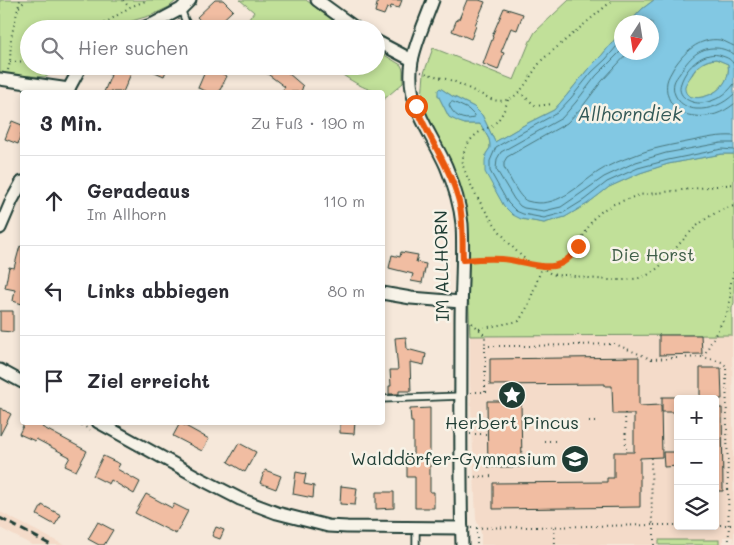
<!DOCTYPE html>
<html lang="de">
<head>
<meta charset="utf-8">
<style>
  :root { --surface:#fff; --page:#f7f7f7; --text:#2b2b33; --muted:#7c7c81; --line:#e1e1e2 }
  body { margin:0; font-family:Mali,sans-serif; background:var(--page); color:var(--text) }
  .controls { position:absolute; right:15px; bottom:15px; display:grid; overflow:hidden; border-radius:5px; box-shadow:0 2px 8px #0003 }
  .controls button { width:45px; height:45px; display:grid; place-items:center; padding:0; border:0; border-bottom:1px solid var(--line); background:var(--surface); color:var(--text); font:25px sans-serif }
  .compass { position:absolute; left:614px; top:15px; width:45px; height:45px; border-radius:50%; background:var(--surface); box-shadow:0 2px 8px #0003; rotate:192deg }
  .stop { position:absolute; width:15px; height:15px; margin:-11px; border:4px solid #ea580c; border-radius:50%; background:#fff }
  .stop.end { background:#ea580c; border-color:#fff; box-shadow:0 1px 5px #0008 }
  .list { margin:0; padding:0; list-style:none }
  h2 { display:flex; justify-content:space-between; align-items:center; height:65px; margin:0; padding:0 20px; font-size:21px }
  h2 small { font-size:16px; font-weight:400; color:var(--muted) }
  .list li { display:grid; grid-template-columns:32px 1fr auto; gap:15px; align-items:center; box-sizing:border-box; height:90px; padding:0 20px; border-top:1px solid var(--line) }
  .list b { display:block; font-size:19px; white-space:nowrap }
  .list p { margin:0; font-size:16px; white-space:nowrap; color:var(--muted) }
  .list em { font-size:16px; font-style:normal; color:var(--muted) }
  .icon { flex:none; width:28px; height:28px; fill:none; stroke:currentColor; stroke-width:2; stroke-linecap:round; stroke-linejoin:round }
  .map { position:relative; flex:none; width:734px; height:545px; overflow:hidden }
  .search { position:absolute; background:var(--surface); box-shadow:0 2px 8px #0003; left:20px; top:20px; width:365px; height:55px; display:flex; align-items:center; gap:12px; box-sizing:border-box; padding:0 18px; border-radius:28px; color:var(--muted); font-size:19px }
  .panel { position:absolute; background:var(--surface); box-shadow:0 2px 8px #0003; left:20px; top:90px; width:365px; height:335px; border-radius:5px }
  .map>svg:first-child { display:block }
  .built { fill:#f4dbc9; fill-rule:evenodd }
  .green { fill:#c1e099; stroke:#708e66 }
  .water { fill:#82c8e3; stroke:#5a909d; fill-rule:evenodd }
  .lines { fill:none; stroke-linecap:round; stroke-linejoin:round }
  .shore { stroke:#47757a; stroke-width:1 }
  .building { fill:#f1bda2; stroke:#1f3d34 }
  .service-casing { stroke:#1f3d34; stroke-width:9 }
  .minor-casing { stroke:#1f3d34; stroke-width:15 }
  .path { stroke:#1f3d34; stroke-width:2; stroke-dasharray:1 4; stroke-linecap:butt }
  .service { stroke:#f7f3e8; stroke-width:5.5 }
  .minor { stroke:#f7f3e8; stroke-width:11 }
  .rail { stroke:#1f3d34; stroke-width:3; stroke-dasharray:8 4; stroke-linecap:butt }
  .route { stroke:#ea580c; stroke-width:6 }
  .labels { text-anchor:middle; stroke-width:5; stroke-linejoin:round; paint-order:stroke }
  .park-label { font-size:18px; fill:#3f5e48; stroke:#f7f3e8 }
  .street-label { font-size:18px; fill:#1f3d34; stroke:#f7f3e8 }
  .poi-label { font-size:18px; fill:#1f3d34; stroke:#f7f3e8 }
  .water-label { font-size:19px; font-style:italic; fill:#335957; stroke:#f7f3e8 }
</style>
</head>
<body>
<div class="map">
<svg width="734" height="545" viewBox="0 0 734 545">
  <rect width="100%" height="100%" fill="#f6e8da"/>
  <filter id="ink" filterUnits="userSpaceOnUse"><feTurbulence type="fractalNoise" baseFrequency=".02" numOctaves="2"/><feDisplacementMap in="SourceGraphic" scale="10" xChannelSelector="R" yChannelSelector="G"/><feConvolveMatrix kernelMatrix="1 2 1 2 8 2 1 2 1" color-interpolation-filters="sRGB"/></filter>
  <g filter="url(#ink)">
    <g class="built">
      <path d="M732,335L734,545L733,537H723V545H481V533L476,519L470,382V336ZM678,399H715V526H678Z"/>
      <polygon points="0,512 64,545 32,545 0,528"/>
    </g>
    <g class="green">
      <polygon points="0,0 177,0 169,7 152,15 105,29 29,29 29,66 63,66 46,77 0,74"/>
      <polygon points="240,0 306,0 344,29 254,29 246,23 254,12"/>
      <polygon points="569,0 654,0 642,9 630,22 622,22 621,32 602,55 588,69 567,95 554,110 526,124 495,142 486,123 482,115 474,107 452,96 440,88 438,95 449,117 460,122 465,124 479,124 481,125 489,139 490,144 490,148 486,154 496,191 504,206 521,219 544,223 565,217 587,204 609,187 640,173 668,164 722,154 734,154 734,303 732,308 732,335 470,336 465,211 418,103 422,99 424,73 433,48 514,80 530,41 535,32"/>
      <path d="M376,50L401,65L403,70V83L383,100L382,92C366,92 344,76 330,66H376Z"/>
      <path d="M716,59L728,64C734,97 679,109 685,85C686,82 690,77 692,75C698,65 705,60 716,59Z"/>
      <rect x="659" y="540" width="60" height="5"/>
    </g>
    <path class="water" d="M654,0H734V154H722L668,164L640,173L609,187L587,204L565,217L544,223L521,219L513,215L504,206L485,172V161L486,154L490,148V144L489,139L481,125L479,124H465L459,122L449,117L438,95V90L440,88L452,96L474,107L482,115L486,123L495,142L526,124L554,110L567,95L588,69L602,55L621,32L622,52H652V22H630L642,9ZM716,59L728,64C734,96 682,109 685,86C686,83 689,79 691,76C697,65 704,60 716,59Z"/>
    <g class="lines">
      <g class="shore">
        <polyline points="622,40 606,59 592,72 571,98 557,113 496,147 490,161 490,171 508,203 516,211 523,214 544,218 563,213 584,200 607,182 638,168 668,160 722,149 734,150"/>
        <path d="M734,46C729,44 725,41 720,40C699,37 683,53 673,69C671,73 668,77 667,82C664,100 677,115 695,116C709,118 723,113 734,104"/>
        <polyline points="622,50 596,76 576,102 562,118 501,152 497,159 496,169 514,199 520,206 524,208 544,211 561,207 580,194 604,177 636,162 666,153 721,143 734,143"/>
        <path d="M629,52L602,81L582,107L567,123L507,157L504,162V167C509,176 519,198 527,201C556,210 577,186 598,172C608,165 622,160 633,156C652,148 672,145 692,141C706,138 720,135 734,136"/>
        <path d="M734,54C729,51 722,48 716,48C699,47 688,59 680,73C678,76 675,79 674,83C671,97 683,108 696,109C710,110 724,104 734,94"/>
        <path d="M734,65C731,59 728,58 722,56C705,49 686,67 681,83C676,96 690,104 702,103C716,101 726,95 734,84"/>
        <path d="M453,102L468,109L474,115V118C462,121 454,116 449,105L450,103Z"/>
      </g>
    </g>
    <g class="building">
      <polygon points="215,0 223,0 233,10 213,29 208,29 197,17"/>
      <polygon points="378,0 402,0 399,8 391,6 390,9 387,8 384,15 375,12"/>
      <polygon points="467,0 479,0 485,2 475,25 476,26 471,39 452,31 457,19 459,19"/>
      <polygon points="504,8 523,14 517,30 511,28 501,52 504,53 498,70 483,64 493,37 492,36"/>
      <polygon points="91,66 126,66 133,69 123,92 104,92 111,75"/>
      <polygon points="141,66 162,66 167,69 164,76"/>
      <polygon points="257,66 293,66 288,73 303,86 301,92 281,92 285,87"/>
      <polygon points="207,67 227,76 219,92 208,92 198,88"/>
      <polygon points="12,121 22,125 22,131 18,144 5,139"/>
      <polygon points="20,246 22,247 22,304 13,301 15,290 5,288 9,267 14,268"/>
      <polygon points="401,252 418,255 416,262 426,264 422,283 411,281 413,274 389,268 392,255 400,257"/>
      <polygon points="0,311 13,311 13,332 0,331"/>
      <polygon points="659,335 701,335 702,354 659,355"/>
      <polygon points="406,337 407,349 426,354 424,365 410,362 411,391 399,391 399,394 389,394 389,386 391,386 390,370 398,370 395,338"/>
      <polygon points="639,357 639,406 661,405 662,457 640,458 640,507 493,509 493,483 607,482 607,478 614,478 614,452 634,452 634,414 613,414 612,386 605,386 605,384 490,385 490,359"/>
      <polygon points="700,368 721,368 722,399 700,399"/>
      <rect x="662" y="397" width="16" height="15"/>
      <polygon points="487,401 521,401 522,467 488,467"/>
      <polygon points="0,408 11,414 0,435"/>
      <polygon points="430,408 430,492 434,492 434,508 415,508 415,477 407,477 407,459 413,459 413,422 411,422 410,409"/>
      <polygon points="715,408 722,408 723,491 715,491"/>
      <polygon points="25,422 38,422 43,425 42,427 87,451 76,471 65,466 70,457 36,439 35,441 19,434"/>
      <polygon points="340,422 355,422 354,434 340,433"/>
      <polygon points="180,423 209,439 202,451 173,436"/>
      <polygon points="239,443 256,452 245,472 228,462"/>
      <polygon points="663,452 678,452 678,466 664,467"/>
      <polygon points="103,456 120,464 117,469 140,482 134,494 111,480 109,484 93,476"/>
      <polygon points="265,470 281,476 276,489 260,483"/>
      <polygon points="296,472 306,474 304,484 314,486 313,498 293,494"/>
      <polygon points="341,486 357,488 355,505 340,504"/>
      <polygon points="376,492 394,492 394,508 376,509"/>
      <polygon points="146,494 172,508 174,504 188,511 176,534 135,513"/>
      <polygon points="42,505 61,515 55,525 37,515"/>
      <polygon points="98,522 113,530 104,545 99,545 88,539"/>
      <polygon points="216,527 224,530 220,539 212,536"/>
    </g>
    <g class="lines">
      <g class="service-casing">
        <g id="service">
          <polyline points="181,9 185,20 190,29"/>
          <polyline points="382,399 461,396"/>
          <polyline points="416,527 416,545"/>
        </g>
      </g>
      <g class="minor-casing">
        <g id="minor">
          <polyline points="317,0 357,29"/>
          <path d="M433,0C426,20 416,40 412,61C405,104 430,130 446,166C454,185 460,204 462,224C464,257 461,290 461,322C461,396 460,471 462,545"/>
          <polyline points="140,29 153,24 181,9 190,0"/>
          <polyline points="376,41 412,60"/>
          <polyline points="0,79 69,89"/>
          <polyline points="67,92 81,66"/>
          <polyline points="0,228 12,200 22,182"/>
          <polyline points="382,293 411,298 461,302"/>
          <polyline points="0,370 22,382"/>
          <polyline points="98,422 203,480 240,499 277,513 328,526 347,527 462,528"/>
        </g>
      </g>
      <g class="path">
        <polyline points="123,0 129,7"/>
        <polyline points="19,7 26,0"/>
        <polyline points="96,29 130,7 148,0"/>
        <polyline points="10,62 29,61"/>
        <polyline points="8,70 10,62 11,38 20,0"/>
        <path d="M421,72L453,81L493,100C521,106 528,75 543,59L613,0"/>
        <polyline points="519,92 536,106 552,104"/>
        <path d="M508,100C505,109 501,118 494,124C491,127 487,128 483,130C470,137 461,150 463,166C473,193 484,210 501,233C510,244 518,255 531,263"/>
        <path d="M472,260C495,257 517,260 540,266C544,268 547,272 552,274C557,276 563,275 567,275C591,278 615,283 639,278C660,273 670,253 684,239C697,224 715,210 734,206"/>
        <polyline points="472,323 479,329 485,336 485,346"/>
        <polyline points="479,329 519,321 528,306 542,267 562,263 569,259 574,252 593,219 603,210 614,204 639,195 734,184"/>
        <polyline points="471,392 491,392"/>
        <polyline points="485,392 485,346 527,346 615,344 651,359 703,357"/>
        <polyline points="625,413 626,452"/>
        <polyline points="77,422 90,430"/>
        <polyline points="589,422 597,422"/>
        <polyline points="470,434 488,434"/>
        <polyline points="544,441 556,441"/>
        <polyline points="470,477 493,476"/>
        <polyline points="715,525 734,525"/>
        <polyline points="554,527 555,545"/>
        <polyline points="471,528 654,525 652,522 651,458"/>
        <polyline points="477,528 477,545"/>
        <polyline points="654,545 654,525 678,525"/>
        <polyline points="729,545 726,366 722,362 703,357 727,313 730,301 730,286 734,271"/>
      </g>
      <use href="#service" class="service"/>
      <use href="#minor" class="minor"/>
      <polyline class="rail" points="0,518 51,545"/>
    </g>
  </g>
  <g class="lines" filter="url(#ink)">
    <path class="route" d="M416,106C428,138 449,165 458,198C464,218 462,240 463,260C476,259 489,258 502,259C532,261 558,281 578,246"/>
  </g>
  <defs>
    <g id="sight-disc" transform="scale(1.4375)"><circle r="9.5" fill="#1f3d34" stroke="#f7f3e8"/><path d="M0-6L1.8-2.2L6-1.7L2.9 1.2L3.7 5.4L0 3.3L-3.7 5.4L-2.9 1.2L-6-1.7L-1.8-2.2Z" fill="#fff"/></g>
    <g id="school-disc" transform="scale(1.4375)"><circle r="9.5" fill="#1f3d34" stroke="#f7f3e8"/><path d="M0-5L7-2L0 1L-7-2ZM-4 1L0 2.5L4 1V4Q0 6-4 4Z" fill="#fff"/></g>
  </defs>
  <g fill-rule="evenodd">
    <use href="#sight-disc" x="512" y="395"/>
    <use href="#school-disc" x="575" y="459"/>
  </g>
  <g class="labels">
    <g class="park-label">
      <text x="653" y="261">Die Horst</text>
    </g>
    <g class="street-label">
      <text transform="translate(442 266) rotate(-91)" y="6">IM ALLHORN</text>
    </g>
    <g class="poi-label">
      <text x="512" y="429">Herbert Pincus</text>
      <text x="556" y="465" text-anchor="end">Walddörfer-Gymnasium</text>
    </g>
    <g class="water-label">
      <text x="630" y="121">Allhorndiek</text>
    </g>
  </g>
</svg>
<div class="controls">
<button>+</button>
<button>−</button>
<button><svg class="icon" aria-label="layers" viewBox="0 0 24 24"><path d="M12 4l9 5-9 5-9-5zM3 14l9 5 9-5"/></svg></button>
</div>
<svg class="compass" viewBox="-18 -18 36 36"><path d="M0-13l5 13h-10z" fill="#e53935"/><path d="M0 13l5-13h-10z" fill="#7c7c81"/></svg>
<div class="stop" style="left:416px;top:106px"></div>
<div class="stop end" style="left:578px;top:246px"></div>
<div class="search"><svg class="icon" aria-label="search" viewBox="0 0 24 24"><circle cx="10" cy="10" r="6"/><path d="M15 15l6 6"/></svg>Hier suchen</div>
<section class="panel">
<h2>3 Min.<small>Zu Fuß · 190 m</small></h2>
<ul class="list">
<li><svg class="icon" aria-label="ahead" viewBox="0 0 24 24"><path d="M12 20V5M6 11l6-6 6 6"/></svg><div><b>Geradeaus</b><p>Im Allhorn</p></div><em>110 m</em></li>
<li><svg class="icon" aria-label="left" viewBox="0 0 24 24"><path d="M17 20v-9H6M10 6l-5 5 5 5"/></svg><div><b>Links abbiegen</b></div><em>80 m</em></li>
<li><svg class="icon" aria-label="arrive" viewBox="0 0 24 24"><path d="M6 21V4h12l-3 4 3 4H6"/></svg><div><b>Ziel erreicht</b></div></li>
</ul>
</section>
</div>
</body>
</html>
